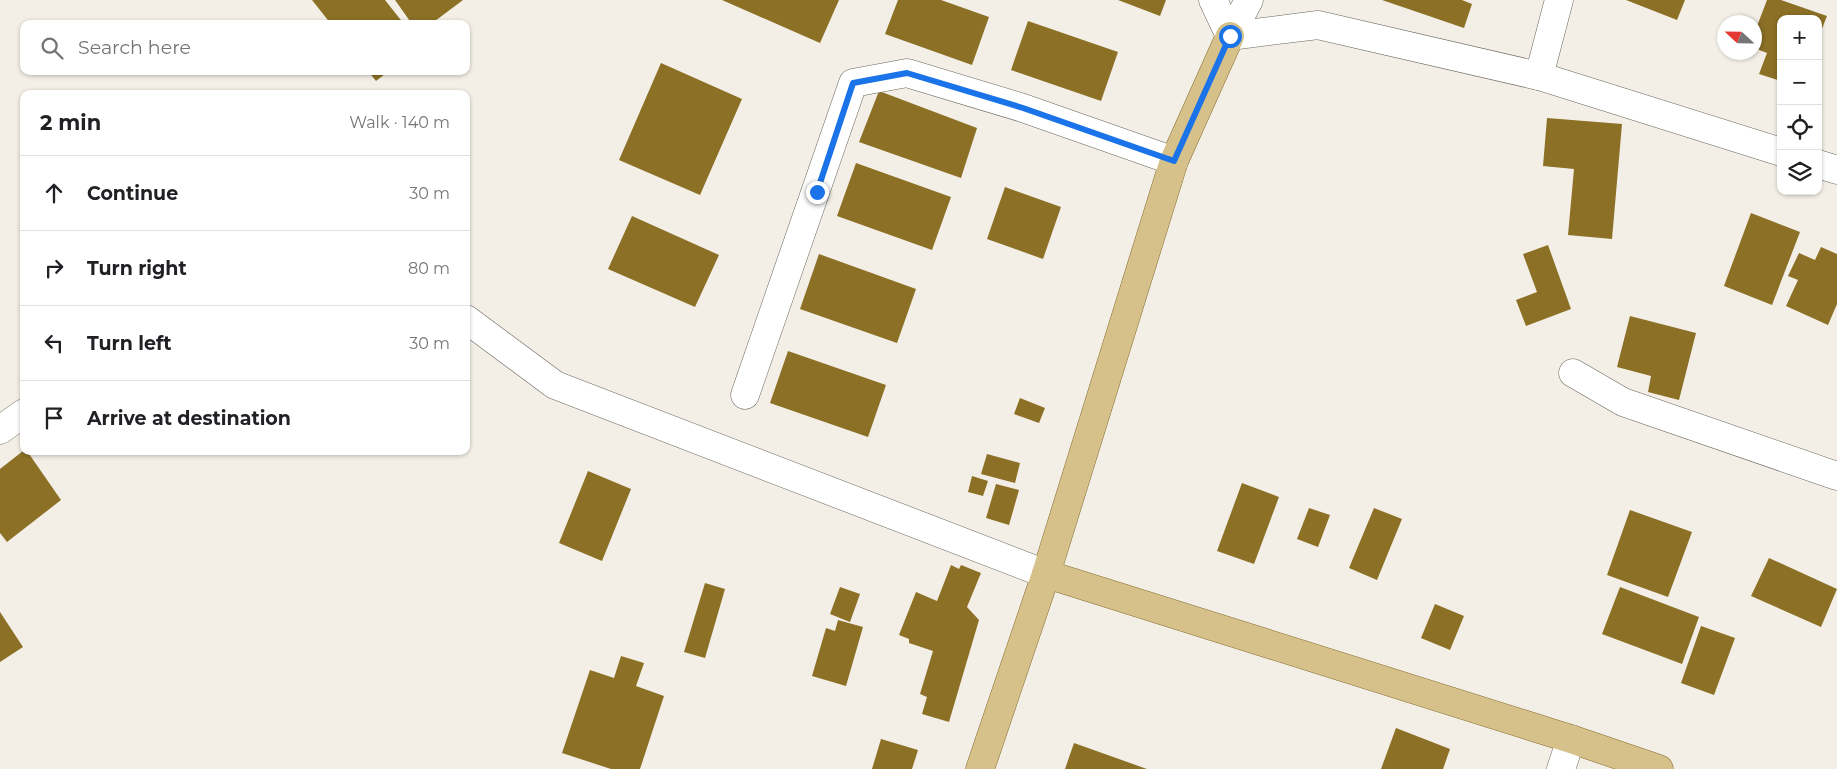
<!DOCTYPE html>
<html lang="en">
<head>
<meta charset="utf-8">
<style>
  :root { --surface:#fff; --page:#f6f6f6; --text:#202124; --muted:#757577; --line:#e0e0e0 }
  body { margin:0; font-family:Montserrat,sans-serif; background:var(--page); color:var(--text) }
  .controls { position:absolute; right:15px; top:15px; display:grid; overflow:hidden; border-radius:10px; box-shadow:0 1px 4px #0004 }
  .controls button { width:45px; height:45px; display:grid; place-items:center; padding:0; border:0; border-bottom:1px solid var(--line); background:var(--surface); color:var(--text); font:25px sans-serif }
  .compass { position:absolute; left:1717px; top:15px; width:45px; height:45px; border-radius:50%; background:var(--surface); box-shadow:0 1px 4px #0004; rotate:292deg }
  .stop { position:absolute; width:15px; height:15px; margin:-11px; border:4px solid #1a73e8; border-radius:50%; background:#fff }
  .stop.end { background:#1a73e8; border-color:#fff; box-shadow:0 1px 5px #0008 }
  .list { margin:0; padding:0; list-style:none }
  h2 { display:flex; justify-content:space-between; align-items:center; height:65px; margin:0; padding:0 20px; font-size:21px }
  h2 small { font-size:16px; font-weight:400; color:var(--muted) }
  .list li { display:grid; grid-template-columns:32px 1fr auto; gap:15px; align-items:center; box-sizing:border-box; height:75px; padding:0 20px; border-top:1px solid var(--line) }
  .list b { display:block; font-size:19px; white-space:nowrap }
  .list em { font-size:16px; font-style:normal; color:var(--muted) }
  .icon { flex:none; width:28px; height:28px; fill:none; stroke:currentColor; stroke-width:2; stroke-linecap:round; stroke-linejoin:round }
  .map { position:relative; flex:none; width:1837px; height:769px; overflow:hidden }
  .search { position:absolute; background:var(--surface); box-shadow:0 1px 4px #0004; left:20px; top:20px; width:450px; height:55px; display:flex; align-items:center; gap:12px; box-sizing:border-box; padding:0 18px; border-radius:10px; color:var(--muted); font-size:19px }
  .panel { position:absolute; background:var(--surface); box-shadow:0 1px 4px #0004; left:20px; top:90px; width:450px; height:365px; border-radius:10px }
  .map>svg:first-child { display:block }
  .building { fill:#8c7025 }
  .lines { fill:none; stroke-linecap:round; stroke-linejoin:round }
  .minor-casing { stroke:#6a675f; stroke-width:29 }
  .major-casing { stroke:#846d30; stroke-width:29 }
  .minor { stroke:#fff; stroke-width:28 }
  .major { stroke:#d6c18b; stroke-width:28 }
  .route { stroke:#1a73e8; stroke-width:6 }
</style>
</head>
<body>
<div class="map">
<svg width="1837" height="769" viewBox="0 0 1837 769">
  <rect width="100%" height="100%" fill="#f3efe6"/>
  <g class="building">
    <polygon points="312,0 385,0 404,24 331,24"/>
    <polygon points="395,0 463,0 431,24 412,24"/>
    <polygon points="722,0 839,0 820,43"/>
    <polygon points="898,0 941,0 989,17 972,65 885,34"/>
    <polygon points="1118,0 1166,0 1160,16"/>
    <polygon points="1382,0 1462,0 1472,4 1464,28"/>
    <polygon points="1626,0 1685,0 1677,20"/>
    <polygon points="1767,0 1781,0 1827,16 1818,39 1818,19 1781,19 1781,81 1759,74 1767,53 1754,48 1754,34"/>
    <polygon points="1028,21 1118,52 1101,101 1011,70"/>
    <polygon points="661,63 742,99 700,195 619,160"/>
    <polygon points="368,71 389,71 376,81"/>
    <polygon points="879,91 977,128 961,178 859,142"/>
    <polygon points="1547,118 1622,124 1612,239 1568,235 1574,169 1543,166"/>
    <polygon points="856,163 951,197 932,250 837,216"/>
    <polygon points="1005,187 1061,207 1043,259 987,239"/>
    <polygon points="1751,213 1800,232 1772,305 1724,286"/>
    <polygon points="632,216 719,255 695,307 608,269"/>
    <polygon points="1548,245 1571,309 1526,326 1516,300 1537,292 1523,254"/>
    <polygon points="1821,247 1837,254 1837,304 1828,325 1786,306 1798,280 1788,276 1799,253 1815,260"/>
    <polygon points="819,254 916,289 897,343 800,309"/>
    <polygon points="1630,316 1696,333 1679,400 1648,392 1651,376 1617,367"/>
    <polygon points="788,351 886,385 868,437 770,403"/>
    <polygon points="1020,398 1045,408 1039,423 1014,414"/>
    <polygon points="23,451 27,451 61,500 7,542 0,533 0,469"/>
    <polygon points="987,454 1020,463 1015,483 981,474"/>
    <polygon points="588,471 631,489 602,561 559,543"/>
    <polygon points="972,476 988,481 983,496 968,492"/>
    <polygon points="1242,483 1279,497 1254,564 1217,551"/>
    <polygon points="996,484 1019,490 1009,525 986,518"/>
    <polygon points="1309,508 1330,515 1318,547 1297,539"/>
    <polygon points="1374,508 1402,519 1377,580 1349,568"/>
    <polygon points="1630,510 1692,532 1668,597 1607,575"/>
    <polygon points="1769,558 1837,589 1821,627 1751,596"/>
    <polygon points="951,565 959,569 961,565 981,573 967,607 979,620 949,722 922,714 927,697 920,694 933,651 909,643 909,639 899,635 916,592 937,601"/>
    <polygon points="705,583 725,589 705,658 684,652"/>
    <polygon points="840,587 860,594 850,622 830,614"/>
    <polygon points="1620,587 1699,617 1682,664 1602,634"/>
    <polygon points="1435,604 1464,616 1450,650 1421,638"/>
    <polygon points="0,612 23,647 0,662"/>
    <polygon points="838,620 863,627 846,686 812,676 826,628 835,631"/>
    <polygon points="1701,626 1735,638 1714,695 1681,683"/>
    <polygon points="621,656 644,663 636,686 664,696 640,769 611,769 562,753 590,670 614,678"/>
    <polygon points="1396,728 1450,749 1443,769 1381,769"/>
    <polygon points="881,739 918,750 912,769 872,769"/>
    <polygon points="1074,743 1147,769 1065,769"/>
  </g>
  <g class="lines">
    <g class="minor-casing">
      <g id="minor">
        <polyline points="1213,0 1230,36"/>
        <polyline points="1230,36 1318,25 1539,76 1781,152"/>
        <polyline points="1230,36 1249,0"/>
        <polyline points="1539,76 1559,0"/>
        <polyline points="1818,164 1837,170"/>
        <polyline points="466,319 555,385 1046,574"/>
        <polyline points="1573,373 1623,402 1837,476"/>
        <polyline points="745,395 853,83 907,73 1023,108 1174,161"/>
        <polyline points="0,430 24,413"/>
        <polyline points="1561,769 1571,739"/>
      </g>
    </g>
    <g class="major-casing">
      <g id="major">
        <polyline points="1046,574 1571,739 1659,769"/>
        <polyline points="980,769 1046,574 1174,161 1230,36"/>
      </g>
    </g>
    <use href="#minor" class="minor"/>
    <use href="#major" class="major"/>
  </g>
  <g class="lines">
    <polyline class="route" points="817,192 853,83 907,73 1023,108 1174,161 1230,36"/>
  </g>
</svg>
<div class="controls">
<button>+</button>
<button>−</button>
<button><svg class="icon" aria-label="locate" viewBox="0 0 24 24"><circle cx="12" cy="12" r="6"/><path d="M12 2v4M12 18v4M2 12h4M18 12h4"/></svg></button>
<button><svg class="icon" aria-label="layers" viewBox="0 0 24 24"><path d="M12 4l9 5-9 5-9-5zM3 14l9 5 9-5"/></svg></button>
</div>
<svg class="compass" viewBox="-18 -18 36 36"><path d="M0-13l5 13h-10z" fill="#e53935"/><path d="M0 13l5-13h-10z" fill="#757577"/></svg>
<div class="stop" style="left:1230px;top:36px"></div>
<div class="stop end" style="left:817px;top:192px"></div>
<div class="search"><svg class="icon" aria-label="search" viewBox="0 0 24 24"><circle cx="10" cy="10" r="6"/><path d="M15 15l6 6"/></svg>Search here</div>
<section class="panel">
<h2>2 min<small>Walk · 140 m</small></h2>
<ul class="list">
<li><svg class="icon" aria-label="ahead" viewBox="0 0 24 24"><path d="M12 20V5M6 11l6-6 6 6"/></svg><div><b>Continue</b></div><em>30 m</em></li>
<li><svg class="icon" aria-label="right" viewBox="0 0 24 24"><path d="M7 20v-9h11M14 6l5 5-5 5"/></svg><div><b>Turn right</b></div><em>80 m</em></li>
<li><svg class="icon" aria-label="left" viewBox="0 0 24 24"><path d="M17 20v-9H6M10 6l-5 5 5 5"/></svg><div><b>Turn left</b></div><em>30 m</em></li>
<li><svg class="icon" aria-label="arrive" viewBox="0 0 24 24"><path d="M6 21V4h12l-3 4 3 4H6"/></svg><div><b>Arrive at destination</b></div></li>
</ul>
</section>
</div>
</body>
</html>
